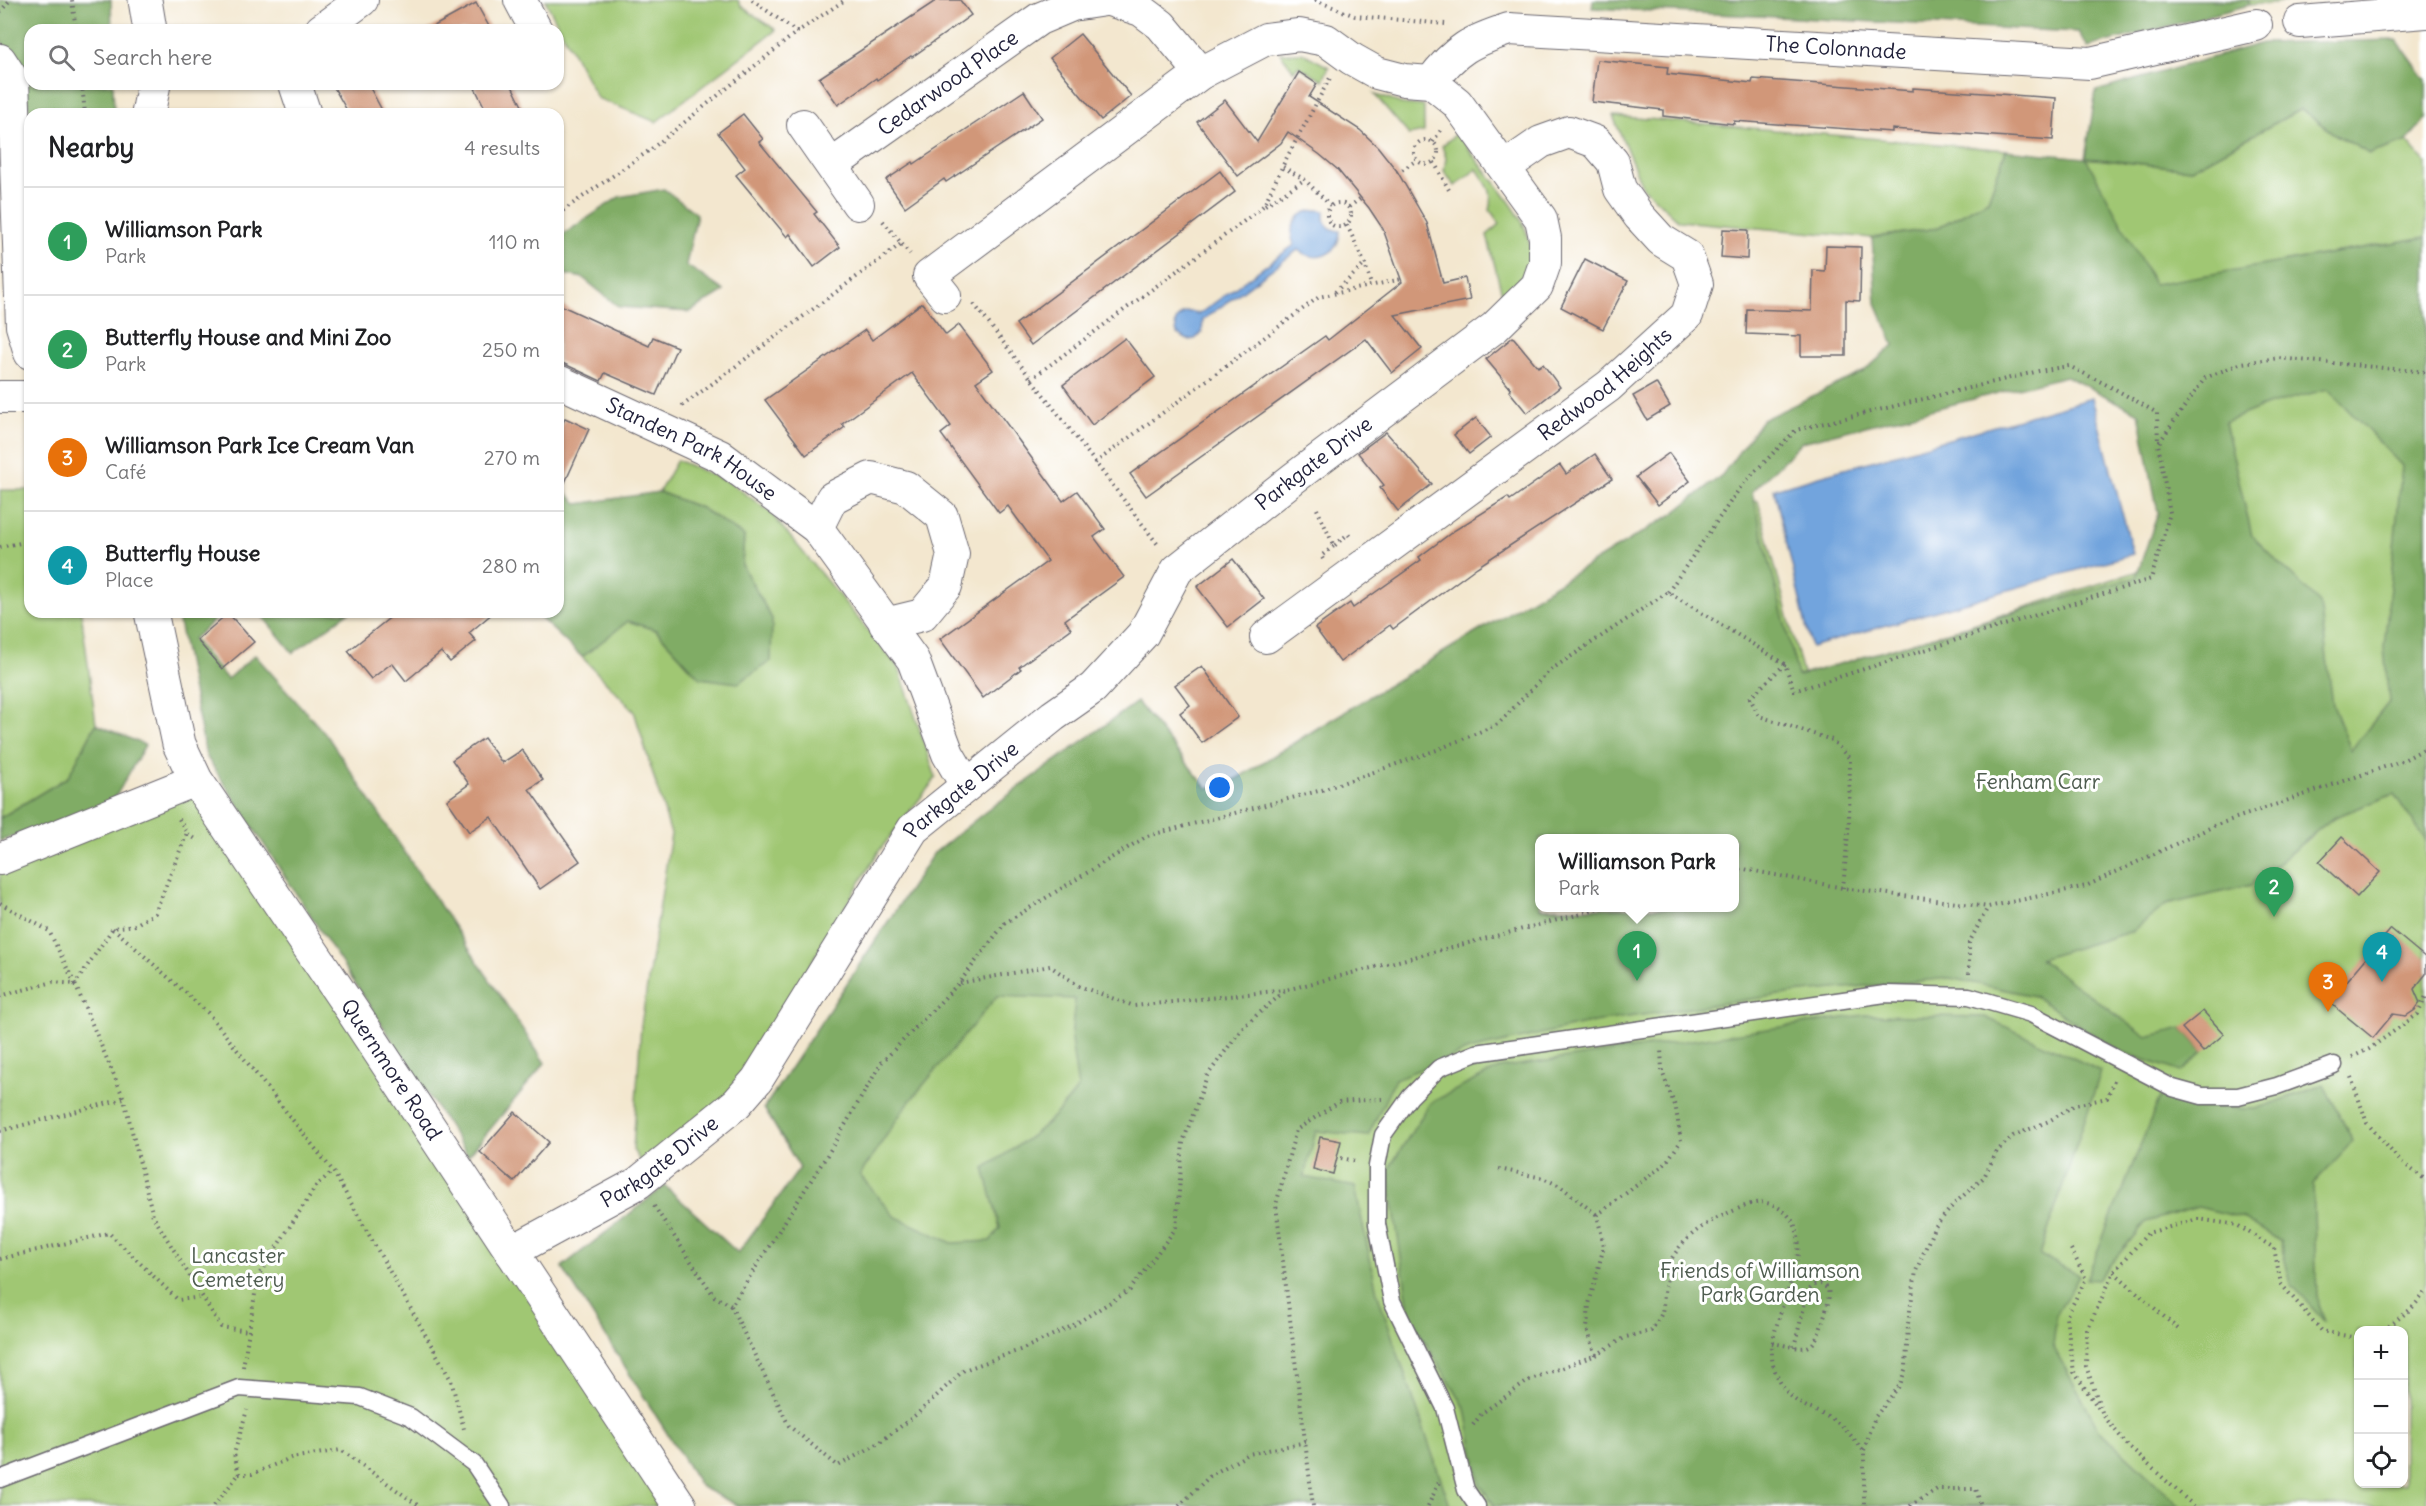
<!DOCTYPE html>
<html lang="en">
<head>
<meta charset="utf-8">
<style>
  :root { --surface:#fff; --page:#f6f6f6; --text:#202124; --muted:#757577; --line:#e0e0e0; --accent:#ea580c }
  body { margin:0; font-family:Delius,sans-serif; background:var(--page); color:var(--text) }
  .controls { position:absolute; right:18px; bottom:18px; display:grid; overflow:hidden; border-radius:12px; box-shadow:0 2px 4px #0004 }
  .controls button { width:54px; height:54px; display:grid; place-items:center; padding:0; border:0; border-bottom:2px solid var(--line); background:var(--surface); color:var(--text); font:30px sans-serif }
  .you { position:absolute; left:1220px; top:788px; width:21px; height:21px; margin:-15px; border:4px solid #fff; border-radius:50%; background:#1a73e8; box-shadow:0 0 0 9px #1a73e833 }
  .badge { display:grid; place-items:center; width:39px; height:39px; border-radius:50%; background:var(--accent); color:#fff; font-size:20px; font-weight:700 }
  .pin { position:absolute; translate:-50% -50px; filter:drop-shadow(0 2px 3px #0008) }
  .pin::after { content:''; position:absolute; top:32px; width:21px; height:18px; background:inherit; clip-path:polygon(0 0,100% 0,50% 100%) }
  .popup { position:absolute; left:1535px; top:834px; width:204px; height:78px; box-sizing:border-box; display:grid; place-content:center; border-radius:12px; background:var(--surface); filter:drop-shadow(0 2px 4px #0005); font-size:20px; white-space:nowrap; color:var(--muted) }
  .popup b { font-size:22px; color:var(--text) }
  .popup::after { content:''; position:absolute; left:50%; top:100%; margin-left:-12px; border:12px solid transparent; border-top-color:var(--surface) }
  .list { margin:0; padding:0; list-style:none }
  h2 { display:flex; justify-content:space-between; align-items:center; height:78px; margin:0; padding:0 24px; font-size:26px }
  h2 small { font-size:20px; font-weight:400; color:var(--muted) }
  .list li { display:grid; grid-template-columns:39px 1fr auto; gap:18px; align-items:center; box-sizing:border-box; height:108px; padding:0 24px; border-top:2px solid var(--line) }
  .list b { display:block; font-size:22px; white-space:nowrap }
  .list p { margin:0; font-size:20px; white-space:nowrap; color:var(--muted) }
  .list em { font-size:20px; font-style:normal; color:var(--muted) }
  .icon { flex:none; width:33px; height:33px; fill:none; stroke:currentColor; stroke-width:2; stroke-linecap:round; stroke-linejoin:round }
  .map { position:relative; flex:none; width:2426px; height:1506px; overflow:hidden }
  .search { position:absolute; background:var(--surface); box-shadow:0 2px 4px #0004; left:24px; top:24px; width:540px; height:66px; display:flex; align-items:center; gap:15px; box-sizing:border-box; padding:0 21px; border-radius:18px; color:var(--muted); font-size:22px }
  .panel { position:absolute; background:var(--surface); box-shadow:0 2px 4px #0004; left:24px; top:108px; width:540px; height:510px; border-radius:18px }
  .map>svg:first-child { display:block }
  .green { fill:#a0c773; stroke:#617457; stroke-width:1.5; fill-rule:evenodd }
  .forest { fill:#80ac65; stroke:#516750; stroke-width:1.5; fill-rule:evenodd }
  .water { fill:#72a4dd; stroke:#4a638c; stroke-width:1.5 }
  .building { fill:#d19779 }
  .lines { fill:none; stroke-linecap:round; stroke-linejoin:round }
  .service-casing { stroke:#6b676f; stroke-width:19 }
  .minor-casing { stroke:#6b676f; stroke-width:34 }
  .tertiary-casing { stroke:#6b676f; stroke-width:35 }
  .path { stroke:#6b676f; stroke-width:4; stroke-dasharray:1.5 4.5; stroke-linecap:butt }
  .service { stroke:#fff; stroke-width:16 }
  .minor { stroke:#fff; stroke-width:32 }
  .tertiary { stroke:#fff; stroke-width:33 }
  .labels { text-anchor:middle; stroke-width:6; stroke-linejoin:round; paint-order:stroke }
  .street-label { font-size:21px; fill:#22223b; stroke:#fff }
  .park-label { font-size:21px; fill:#4e5c4f; stroke:#fff }
</style>
</head>
<body>
<div class="map">
<svg width="2426" height="1506" viewBox="0 0 2426 1506">
  <rect width="100%" height="100%" fill="#fff"/>
  <filter id="ink" filterUnits="userSpaceOnUse"><feTurbulence type="fractalNoise" baseFrequency=".0167" numOctaves="2"/><feDisplacementMap in="SourceGraphic" scale="12" xChannelSelector="R" yChannelSelector="G"/><feConvolveMatrix kernelMatrix="1 2 1 2 8 2 1 2 1" color-interpolation-filters="sRGB"/></filter>
  <filter id="wash" filterUnits="userSpaceOnUse"><feTurbulence type="fractalNoise" baseFrequency=".008" numOctaves="4" result="noise"/><feDisplacementMap in="SourceGraphic" scale="24" xChannelSelector="R" yChannelSelector="G"/><feGaussianBlur stdDeviation="1.35" result="paint"/><feColorMatrix in="noise" values="0 0 0 0 0 0 0 0 0 0 0 0 0 0 0 0 0 1.4 0 .05"/><feComposite in="paint" operator="in"/></filter>
  <g filter="url(#wash)">
    <rect width="100%" height="100%" fill="#f3e7cf"/>
    <g class="green">
      <polygon points="545,0 738,0 741,6 776,30 656,122 597,98"/>
      <polygon points="2248,0 2309,0 2250,5"/>
      <polygon points="1280,53 1303,53 1329,67 1323,80 1298,66 1294,71"/>
      <polygon points="1374,94 1402,104 1424,106 1424,132 1409,135"/>
      <path d="M2301,109L2333,133L2370,154L2407,141L2426,163V1506H739L701,1487L562,1267L665,1186L738,1253L800,1168L764,1108L933,854L984,813L1137,702L1207,788L1230,783L1321,726L1673,514L1722,475L1718,494L1758,501L1804,678L2189,555L2153,284L2085,158L2191,169ZM1540,838H1734V908H1540ZM2358,1330H2404V1484H2358Z"/>
      <polygon points="1613,116 2006,150 1988,200 1937,228 1872,238 1679,221 1642,186"/>
      <path d="M1457,133C1470,151 1483,168 1497,185C1528,225 1548,255 1506,298L1501,290L1487,235L1500,224L1490,210C1495,193 1486,183 1477,169L1455,186L1444,171L1446,158L1442,146Z"/>
      <polygon points="677,460 730,483 769,511 899,668 936,778 879,851 734,1091 642,1164 633,1150 641,1025 671,834 634,711 582,657 628,621 656,630 700,678 772,619 742,565 744,536 701,508 659,492"/>
      <polygon points="0,490 30,490 30,612 81,612 96,724 68,777 0,818"/>
      <polygon points="196,780 680,1506 0,1506 0,859"/>
    </g>
    <g class="forest">
      <polygon points="0,0 111,0 112,30 30,30 30,84 113,84 114,114 30,114 23,78 0,39"/>
      <polygon points="1593,0 2248,0 2250,5 2088,47 2078,32 1592,8"/>
      <path d="M2397,40L2426,80V118L2407,141L2370,154L2333,133L2301,109L2191,169L2086,158L2154,284L2426,237V841L2394,794L2333,818L2251,885L2166,905L2133,931L2040,959L2147,1037L2182,1028L2203,1052L2181,1072L2119,1051L2034,996L1950,978L1793,993L1594,1022L1469,1050L1395,1079L1368,1136L1316,1131L1304,1177L1355,1187L1377,1292L1450,1506H739L701,1487L562,1267L665,1186L738,1253L800,1168L764,1108L933,854L984,813L1137,702L1207,788L1230,783L1321,726L1673,514L1722,475L1762,420L1863,372L1894,345L1876,303L1872,238L1937,228L1988,200L2006,150L2085,158L2096,91L2262,43ZM2066,376L2139,413L2158,513L2136,577L1798,676L1752,492L1802,442ZM2328,389L2402,466L2384,648L2389,702L2351,750L2333,705L2320,603L2252,536L2225,422L2267,405ZM1540,838H1734V908H1540ZM997,996L1075,999L1071,1040L1078,1088C1050,1126 1023,1143 984,1168L1000,1228L990,1241L952,1243L894,1216L860,1175L906,1106Z"/>
      <polygon points="664,189 697,214 686,265 724,291 690,312 619,307 583,278 558,273 558,238 619,197"/>
      <polygon points="558,485 578,504 659,492 701,508 744,536 742,565 772,619 771,661 738,683 700,678 656,630 628,621 582,657 534,612 558,612"/>
      <polygon points="177,612 224,612 193,639 227,679 255,655 328,737 545,1063 468,1156 206,756"/>
      <polygon points="259,612 349,612 293,653"/>
      <polygon points="96,724 145,745 111,805 0,841 0,818 68,777"/>
      <polygon points="1864,1015 1985,1017 2101,1071 2040,1255 2079,1275 2057,1314 2053,1346 2100,1431 2180,1506 1495,1506 1480,1485 1466,1409 1410,1317 1388,1170 1430,1103 1499,1068"/>
      <polygon points="2324,1085 2353,1141 2313,1184 2317,1298 2325,1321 2291,1284 2280,1241 2243,1218 2198,1207 2146,1222 2097,1280 2086,1279 2160,1097 2223,1108 2255,1109"/>
    </g>
    <g class="water">
      <path d="M1318,210L1325,211C1321,222 1329,230 1340,231C1339,255 1316,264 1298,250L1203,320L1202,333L1195,339L1188,340L1177,334L1175,323C1180,312 1188,309 1199,314L1294,245C1287,226 1298,210 1318,210Z"/>
      <polygon points="2092,398 2133,554 1811,647 1774,489"/>
    </g>
    <g id="blocks">
      <g class="building">
        <polygon points="937,0 960,0 971,15 912,57 911,56 877,80 876,78 838,105 819,78"/>
        <polygon points="476,3 491,30 427,30"/>
        <polygon points="1080,34 1131,96 1101,120 1050,58"/>
        <polygon points="1597,60 1668,67 1667,74 1752,83 1753,79 1913,91 1913,88 2056,98 2053,140 1892,129 1892,132 1734,121 1734,124 1663,116 1663,110 1592,102"/>
        <polygon points="1299,72 1317,84 1309,97 1360,130 1378,147 1397,171 1427,223 1443,283 1465,278 1470,300 1395,315 1422,349 1392,373 1366,339 1146,496 1130,474 1325,336 1328,340 1402,282 1383,229 1369,208 1337,169 1319,154 1288,132 1281,143 1238,176 1197,122 1225,100 1257,142"/>
        <polygon points="332,84 368,84 384,114 349,114"/>
        <polygon points="473,84 511,84 526,114 488,114"/>
        <polygon points="1024,91 1042,118 946,182 944,179 905,207 886,180 913,162 914,164"/>
        <polygon points="743,114 763,139 759,142 817,212 814,214 840,247 814,267 790,234 787,237 736,175 745,168 718,133"/>
        <polygon points="1220,171 1235,192 1031,345 1016,324"/>
        <polygon points="1723,229 1748,230 1747,259 1721,257"/>
        <polygon points="1826,246 1861,247 1860,301 1846,300 1846,356 1801,356 1801,336 1746,334 1747,309 1812,311 1813,270 1825,271"/>
        <polygon points="1585,259 1628,281 1603,329 1561,307"/>
        <polygon points="922,303 946,335 959,325 993,370 976,382 1063,501 1077,491 1105,529 1094,537 1124,577 1065,620 1071,629 1019,667 1021,669 983,698 940,639 1048,561 1008,506 999,513 941,434 951,426 912,373 842,424 845,427 806,455 765,400 865,330 872,340"/>
        <polygon points="558,304 649,346 653,337 677,347 656,395 605,373 601,381 558,361"/>
        <polygon points="1513,337 1538,367 1543,364 1560,387 1527,413 1509,391 1511,389 1486,359"/>
        <polygon points="1125,338 1155,377 1092,425 1063,385"/>
        <polygon points="1656,383 1670,406 1647,420 1633,396"/>
        <polygon points="565,418 589,429 558,498 558,435"/>
        <polygon points="1476,418 1491,437 1469,454 1454,435"/>
        <polygon points="1386,432 1432,484 1398,511 1380,488 1384,485 1358,453"/>
        <polygon points="1669,453 1690,481 1658,505 1636,477"/>
        <polygon points="1595,454 1612,479 1477,567 1393,629 1390,625 1340,662 1315,628 1350,603 1353,608 1421,560 1419,557 1455,530 1508,497 1510,500 1560,465 1566,474"/>
        <polygon points="1233,559 1264,599 1228,627 1197,587"/>
        <polygon points="397,612 494,612 469,633 476,641 450,662 441,652 406,681 392,663 371,679 348,651"/>
        <polygon points="228,613 254,642 222,669 197,640"/>
        <polygon points="1202,666 1238,717 1202,743 1180,713 1190,705 1175,685"/>
        <polygon points="484,738 502,763 522,750 543,780 529,789 580,861 540,889 491,817 469,832 447,800 469,784 452,760"/>
        <polygon points="2342,837 2380,872 2357,897 2319,862"/>
        <polygon points="2391,929 2426,958 2426,974 2414,989 2420,1003 2415,1010 2406,1016 2393,1014 2373,1038 2329,1002"/>
        <polygon points="2203,1011 2224,1034 2203,1052 2182,1028"/>
        <polygon points="515,1112 549,1142 514,1182 480,1152"/>
        <polygon points="1320,1137 1341,1141 1333,1174 1313,1169"/>
      </g>
    </g>
  </g>
  <g filter="url(#ink)">
    <use href="#blocks" fill-opacity="0" stroke="#6b676f" stroke-width="1.5"/>
    <g class="lines">
      <g class="service-casing">
        <g id="service">
          <polyline points="0,1479 239,1388 360,1397 411,1417 474,1464 502,1506"/>
          <polyline points="1477,1506 1466,1490 1445,1408 1392,1301 1377,1224 1377,1166 1383,1135 1410,1097 1439,1068 1476,1053 1885,994 1969,996 2031,1014 2173,1088 2202,1096 2238,1096 2277,1086 2334,1065"/>
        </g>
      </g>
      <g class="minor-casing">
        <g id="minor">
          <polyline points="520,0 536,30"/>
          <polyline points="1109,0 1141,10 1161,25 1201,73"/>
          <polyline points="2300,22 2426,12"/>
          <polyline points="321,30 362,0"/>
          <polyline points="0,60 13,80 22,326 30,353"/>
          <path id="s1" d="M1431,82C1455,49 1472,41 1509,29L2090,63L2256,25"/>
          <polyline points="295,84 305,114"/>
          <polyline points="803,125 858,204"/>
          <path id="s2" d="M832,165L1039,19L1072,5L1105,0"/>
          <path id="s3" d="M558,381L720,456L817,528L913,660L948,754L966,785"/>
          <polyline points="0,397 30,397"/>
          <polyline points="817,528 832,498 871,478 906,487 942,516 953,554 946,586 922,615 885,624"/>
          <path id="s4" d="M1266,637L1609,386L1687,315L1697,284L1687,256L1661,240L1639,216L1620,189L1613,162L1596,142L1569,132L1541,142L1505,167"/>
          <polyline points="0,859 196,780"/>
          <path id="s5" d="M511,1252L638,1183L737,1103L757,1080L913,829L1053,716L1093,688L1143,634L1177,570L1294,478L1495,327L1537,286L1545,263V238L1541,219L1457,103L1431,82L1404,80L1377,73L1352,59L1326,40L1299,35L1266,39L1201,73L929,276L945,296"/>
        </g>
      </g>
      <g class="tertiary-casing">
        <g id="tertiary">
          <polyline points="145,0 150,30"/>
          <polyline points="148,114 154,84"/>
          <path id="s6" d="M151,612L179,744L196,780L353,1012L680,1506"/>
        </g>
      </g>
      <g class="path">
        <polyline points="72,0 76,30"/>
        <polyline points="752,0 797,32"/>
        <polyline points="1315,0 1355,16 1446,24"/>
        <polyline points="0,12 10,0"/>
        <polyline points="82,84 85,114"/>
        <circle cx="1426" cy="152" r="12"/>
        <polyline points="1433,142 1441,130"/>
        <polyline points="1434,162 1449,190"/>
        <polyline points="1283,167 1304,179 1331,206"/>
        <polyline points="1397,173 1417,160"/>
        <circle cx="1339" cy="215" r="12"/>
        <polyline points="1265,205 1304,180"/>
        <polyline points="1349,207 1361,198"/>
        <polyline points="558,214 650,150 797,32 845,0"/>
        <polyline points="883,221 910,254"/>
        <polyline points="1347,225 1365,264 1371,285"/>
        <polyline points="1335,292 1365,264"/>
        <polyline points="974,304 1159,546"/>
        <polyline points="1031,379 1259,210 1264,205 1285,161 1330,78"/>
        <polyline points="682,406 901,244"/>
        <polyline points="1095,463 1319,297 1402,279"/>
        <polyline points="1317,509 1334,546 1348,534 1352,539"/>
        <polyline points="0,547 30,541"/>
        <polyline points="1323,559 1321,556 1334,546"/>
        <polyline points="1668,592 1742,485 1796,430 2039,371 2069,366 2115,389 2157,413 2158,443"/>
        <polyline points="1785,664 1750,698 1759,716 1832,740 1850,759 1849,822 1843,888"/>
        <polyline points="179,819 187,833 197,840"/>
        <polyline points="1734,871 1744,869 1843,888 1988,907 2086,886 2216,825 2402,761 2426,748"/>
        <polyline points="0,903 49,931 75,984 113,928 135,925 155,913 187,833"/>
        <polyline points="113,928 208,1013 333,1171 451,1380 464,1429"/>
        <polyline points="1969,974 1969,943 1988,907"/>
        <polyline points="960,983 1050,966 1079,986 1134,1006 1285,990"/>
        <polyline points="0,996 53,982 75,984 124,1099"/>
        <polyline points="2352,1057 2369,1049 2418,1014 2426,996"/>
        <polyline points="2351,1077 2367,1123 2400,1161 2426,1180"/>
        <polyline points="0,1131 124,1099 153,1216 221,1327 249,1331"/>
        <polyline points="1341,1158 1356,1161"/>
        <polyline points="1499,1169 1543,1178 1560,1186 1597,1215"/>
        <polyline points="654,1206 714,1296 731,1306 831,1149 882,1062 959,983 1005,923 1147,836 1322,790 1437,750 1498,724 1549,671 1668,592 1785,664 1794,691 2151,579 2170,513 2158,444 2205,378 2242,363 2278,358 2426,372"/>
        <polyline points="2071,1249 2086,1279 2066,1317 2074,1372 2099,1409"/>
        <polyline points="0,1259 109,1233 178,1300 203,1297"/>
        <polyline points="2114,1272 2178,1329"/>
        <polyline points="731,1306 789,1426 838,1466 879,1443 917,1414 964,1370 1023,1349 1072,1326 1130,1290 1176,1228 1183,1142 1207,1076 1243,1027 1286,990 1604,908"/>
        <polyline points="2384,1330 2411,1309 2426,1292"/>
        <path d="M1772,1343C1808,1349 1813,1356 1824,1317C1827,1307 1830,1299 1828,1289L1821,1284L1814,1285L1808,1291L1794,1347"/>
        <polyline points="1596,1355 1587,1329 1589,1304 1604,1246 1597,1215 1665,1164 1681,1141 1676,1109 1662,1071 1661,1048"/>
        <polyline points="243,1367 258,1276 316,1186 333,1171"/>
        <path d="M1473,1425L1482,1413L1531,1379L1596,1355L1626,1337L1651,1331C1655,1325 1660,1318 1662,1312C1664,1303 1663,1293 1666,1284C1667,1276 1668,1265 1672,1258C1690,1229 1715,1218 1745,1206C1758,1201 1767,1201 1779,1208C1833,1242 1756,1324 1775,1371C1789,1406 1806,1404 1835,1421C1846,1428 1855,1441 1864,1451V1506"/>
        <polyline points="1864,1450 1875,1417 1900,1385 1906,1367 1908,1324 1916,1271 1934,1228 1954,1204 1984,1177 1997,1151 2013,1136 2049,1121 2075,1105 2107,1098 2114,1080"/>
        <polyline points="239,1474 252,1474 291,1458 341,1450 419,1506"/>
        <polyline points="239,1474 234,1454 247,1410"/>
        <polyline points="214,1506 239,1474"/>
        <polyline points="1179,1506 1211,1475 1249,1454 1306,1442"/>
        <polyline points="1313,1506 1276,1205 1296,1130 1339,1102 1382,1099"/>
        <polyline points="1428,1506 1440,1480"/>
        <polyline points="1910,1506 1937,1489 1976,1489 1981,1506"/>
        <polyline points="2194,1506 2129,1447 2103,1415 2086,1366 2087,1330 2114,1272 2148,1233 2198,1219 2237,1225 2274,1248 2281,1284 2322,1331 2352,1337 2358,1335"/>
      </g>
      <use href="#service" class="service"/>
      <use href="#minor" class="minor"/>
      <use href="#tertiary" class="tertiary"/>
    </g>
  </g>
  <g class="labels">
    <g class="street-label">
      <text dy="7" stroke="none"><textPath href="#s1" startOffset="424">The Colonnade</textPath></text>
      <text dy="7" stroke="none"><textPath href="#s2" startOffset="142">Cedarwood Place</textPath></text>
      <text dy="7" stroke="none"><textPath href="#s4" startOffset="423">Redwood Heights</textPath></text>
      <text dy="7" stroke="none"><textPath href="#s3" startOffset="150">Standen Park House</textPath></text>
      <text dy="7" stroke="none"><textPath href="#s5" startOffset="1146">Parkgate Drive</textPath></text>
      <text dy="7" stroke="none"><textPath href="#s5" startOffset="660">Parkgate Drive</textPath></text>
      <text dy="7" stroke="none"><textPath href="#s6" startOffset="524">Quernmore Road</textPath></text>
      <text dy="7" stroke="none"><textPath href="#s5" startOffset="174">Parkgate Drive</textPath></text>
    </g>
    <g class="park-label">
      <text x="2038" y="789">Fenham Carr</text>
      <text x="238" y="1263">Lancaster<tspan x="238" dy="24">Cemetery</tspan></text>
      <text x="1760" y="1278">Friends of Williamson<tspan x="1760" dy="24">Park Garden</tspan></text>
    </g>
  </g>
</svg>
<div class="controls">
<button>+</button>
<button>−</button>
<button><svg class="icon" aria-label="locate" viewBox="0 0 24 24"><circle cx="12" cy="12" r="6"/><path d="M12 2v4M12 18v4M2 12h4M18 12h4"/></svg></button>
</div>
<div class="you"></div>
<div class="pin badge" style="left:1637px;top:981px;background:#2e9e5b">1</div>
<div class="popup"><b>Williamson Park</b>Park</div>
<div class="pin badge" style="left:2274px;top:917px;background:#2e9e5b">2</div>
<div class="pin badge" style="left:2328px;top:1012px;background:#e8710a">3</div>
<div class="pin badge" style="left:2382px;top:982px;background:#0f9aa8">4</div>
<div class="search"><svg class="icon" aria-label="search" viewBox="0 0 24 24"><circle cx="10" cy="10" r="6"/><path d="M15 15l6 6"/></svg>Search here</div>
<section class="panel">
<h2>Nearby<small>4 results</small></h2>
<ul class="list">
<li><span class="badge" style="background:#2e9e5b">1</span><div><b>Williamson Park</b><p>Park</p></div><em>110 m</em></li>
<li><span class="badge" style="background:#2e9e5b">2</span><div><b>Butterfly House and Mini Zoo</b><p>Park</p></div><em>250 m</em></li>
<li><span class="badge" style="background:#e8710a">3</span><div><b>Williamson Park Ice Cream Van</b><p>Café</p></div><em>270 m</em></li>
<li><span class="badge" style="background:#0f9aa8">4</span><div><b>Butterfly House</b><p>Place</p></div><em>280 m</em></li>
</ul>
</section>
</div>
</body>
</html>
